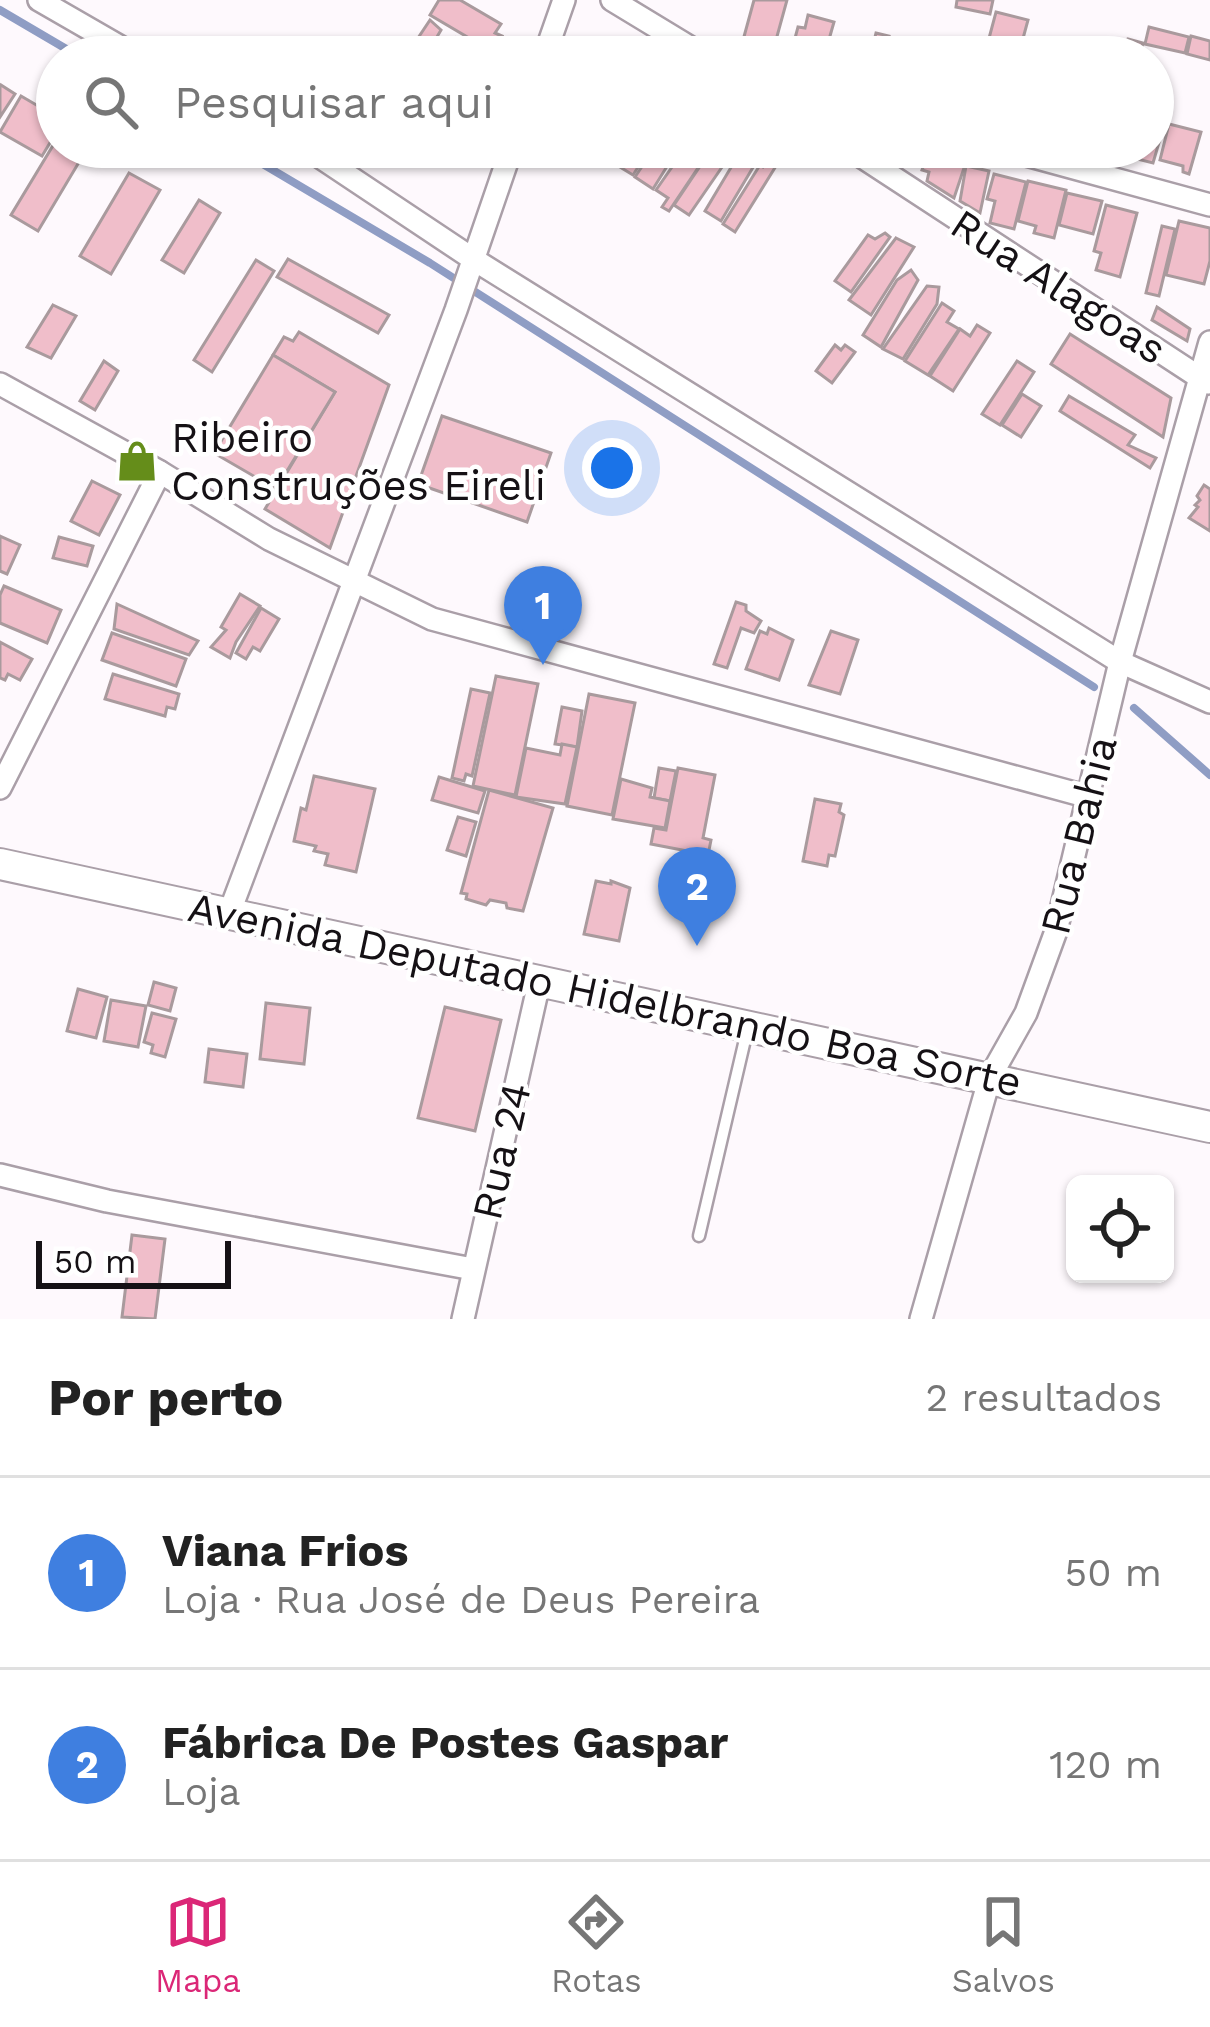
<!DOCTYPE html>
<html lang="pt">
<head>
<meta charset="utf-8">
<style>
  :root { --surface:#fff; --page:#f2f2f2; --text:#222; --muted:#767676; --line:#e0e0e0; --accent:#db2777 }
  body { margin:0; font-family:"Work Sans",sans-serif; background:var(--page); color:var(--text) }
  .controls { position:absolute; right:36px; bottom:36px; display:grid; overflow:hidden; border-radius:18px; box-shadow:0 3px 9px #0004 }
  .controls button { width:108px; height:108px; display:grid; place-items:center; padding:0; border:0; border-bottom:3px solid var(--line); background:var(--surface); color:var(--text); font:60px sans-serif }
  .scale { position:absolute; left:36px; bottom:30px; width:195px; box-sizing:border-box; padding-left:12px; border:6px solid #151115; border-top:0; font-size:33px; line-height:42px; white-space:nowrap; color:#151115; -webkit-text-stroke:9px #fff; paint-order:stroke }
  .you { position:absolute; left:612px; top:468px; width:42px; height:42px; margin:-30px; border:9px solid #fff; border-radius:50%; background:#1a73e8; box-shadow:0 0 0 18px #1a73e833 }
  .badge { display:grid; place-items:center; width:78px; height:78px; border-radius:50%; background:var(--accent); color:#fff; font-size:39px; font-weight:700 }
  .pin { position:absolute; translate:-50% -99px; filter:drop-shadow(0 3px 6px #0008) }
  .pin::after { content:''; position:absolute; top:63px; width:42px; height:36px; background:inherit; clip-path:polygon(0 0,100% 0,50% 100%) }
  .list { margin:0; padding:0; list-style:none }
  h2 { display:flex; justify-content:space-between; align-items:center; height:156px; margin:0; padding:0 48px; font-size:51px }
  h2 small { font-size:39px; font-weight:400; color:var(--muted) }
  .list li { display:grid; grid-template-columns:78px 1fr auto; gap:36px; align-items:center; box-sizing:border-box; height:192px; padding:0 48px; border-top:3px solid var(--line) }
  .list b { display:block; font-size:45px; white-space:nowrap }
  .list p { margin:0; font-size:39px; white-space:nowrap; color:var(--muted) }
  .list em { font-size:39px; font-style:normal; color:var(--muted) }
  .icon { flex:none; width:66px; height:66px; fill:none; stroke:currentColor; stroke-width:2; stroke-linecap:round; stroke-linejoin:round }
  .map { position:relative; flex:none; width:1210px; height:1319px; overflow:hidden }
  .search { position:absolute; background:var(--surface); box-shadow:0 3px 9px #0004; left:36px; right:36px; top:36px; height:132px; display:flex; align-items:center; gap:30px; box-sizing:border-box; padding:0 42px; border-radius:66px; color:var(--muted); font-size:45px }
  .sheet { height:540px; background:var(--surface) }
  nav { display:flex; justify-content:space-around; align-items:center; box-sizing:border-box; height:168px; border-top:3px solid var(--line); background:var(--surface); font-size:33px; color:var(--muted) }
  nav a { display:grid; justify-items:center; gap:6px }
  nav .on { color:var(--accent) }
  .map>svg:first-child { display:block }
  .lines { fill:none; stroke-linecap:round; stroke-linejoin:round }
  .stream { stroke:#8f9dc4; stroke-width:8 }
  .building { fill:#f0beca; stroke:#a99a9d; stroke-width:3 }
  .lane-casing { stroke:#aa9fa8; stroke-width:15 }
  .street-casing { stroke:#aa9fa8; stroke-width:26 }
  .secondary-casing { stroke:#aa9fa8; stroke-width:34 }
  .lane { stroke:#fff; stroke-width:10 }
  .street { stroke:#fff; stroke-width:21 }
  .secondary { stroke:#fff; stroke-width:30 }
  .labels { text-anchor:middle; stroke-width:9; stroke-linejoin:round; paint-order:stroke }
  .street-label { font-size:42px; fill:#151115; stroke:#fff }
  .poi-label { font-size:42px; fill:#151115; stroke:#fff; text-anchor:start }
</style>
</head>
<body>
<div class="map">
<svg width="1210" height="1319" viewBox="0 0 1210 1319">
  <rect width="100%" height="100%" fill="#fef9fd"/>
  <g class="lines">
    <g class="stream">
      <polyline points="0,10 80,57"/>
      <polyline points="234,147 430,263 1094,687"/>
      <polyline points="1134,708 1210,775"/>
    </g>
  </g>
  <g class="building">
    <polygon points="439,0 460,0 501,24 495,33 502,36 490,56 471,45 474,41 430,15"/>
    <polygon points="754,0 787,0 773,51 742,44"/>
    <polygon points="957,0 993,0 990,14 956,7"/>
    <polygon points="996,12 1028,20 1018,57 984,57"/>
    <polygon points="808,15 834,22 824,57 782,57 786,40 794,42 798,27 805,28"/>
    <polygon points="430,20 441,30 434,42 429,39 424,46 416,41"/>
    <polygon points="1149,27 1189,37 1185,53 1145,44"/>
    <polygon points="876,33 889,36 885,52 896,57 870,57"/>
    <polygon points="1191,36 1210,41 1210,60 1187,54"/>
    <polygon points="456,38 487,57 448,57"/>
    <polygon points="1128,39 1143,43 1139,57 1103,57 1105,42 1126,48"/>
    <polygon points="832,40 859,47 856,57 828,57"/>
    <polygon points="738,43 778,52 777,57 734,57"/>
    <polygon points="1,85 15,94 0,117 0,87"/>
    <polygon points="1153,92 1169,96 1161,124 1153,122"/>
    <polygon points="21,96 57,117 57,131 42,156 0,132"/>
    <polygon points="1169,124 1201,132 1189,174 1183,172 1183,166 1160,160"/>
    <polygon points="1153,127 1163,129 1153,163 1133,158 1135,147 1153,147"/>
    <polygon points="57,139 57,147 88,147 38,231 11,215"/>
    <polygon points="625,147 651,147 633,175 615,164"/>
    <polygon points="655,147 679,147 653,189 635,177"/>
    <polygon points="686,147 712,147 669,211 662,207 668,198 656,190"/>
    <polygon points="713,147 731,154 689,215 674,205"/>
    <polygon points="742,149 758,159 721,221 705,211"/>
    <polygon points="928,153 965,165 954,198 927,181 929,172 922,170"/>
    <polygon points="768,161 776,166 735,232 723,224 760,165 763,167"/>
    <polygon points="966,166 989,171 980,213 960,201"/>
    <polygon points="129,173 160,190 111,274 80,256"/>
    <polygon points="994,174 1026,182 1014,229 990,223 995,201 987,199"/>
    <polygon points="1028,181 1066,190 1054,238 1034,233 1036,226 1018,221"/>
    <polygon points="1067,193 1102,201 1093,234 1059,225"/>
    <polygon points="199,200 220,213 184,273 162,260"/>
    <polygon points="1106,205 1137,213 1120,277 1096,270 1101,253 1094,251"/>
    <polygon points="1179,221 1210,228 1210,261 1204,284 1166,275"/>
    <polygon points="1162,226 1175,229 1159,296 1146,293"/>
    <polygon points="885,233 890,237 851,292 835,281 868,235 875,239"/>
    <polygon points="896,238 914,247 871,315 849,300"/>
    <polygon points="288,259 389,315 378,333 277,277"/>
    <polygon points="256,260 274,271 212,372 194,360"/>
    <polygon points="911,270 918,280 881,347 863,335 897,280"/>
    <polygon points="927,286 939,287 937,304 903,359 883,349"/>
    <polygon points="942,303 954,311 947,322 959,329 928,375 905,361"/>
    <polygon points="53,305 76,316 51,358 27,347"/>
    <polygon points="1157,307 1190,329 1187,341 1152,320"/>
    <polygon points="977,325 990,333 953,391 930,376 960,329 970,336"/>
    <polygon points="299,332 389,385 330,548 265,509 335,392 273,355 284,337 293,341"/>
    <polygon points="1070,334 1171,398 1163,437 1051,364"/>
    <polygon points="835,345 841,350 845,345 855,352 832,383 816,371"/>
    <polygon points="273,355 335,392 276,489 214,453"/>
    <polygon points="104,361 118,371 95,410 80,401"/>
    <polygon points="1017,361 1034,372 1000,425 982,414"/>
    <polygon points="1022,394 1041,406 1021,437 1002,425"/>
    <polygon points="1069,396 1135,435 1128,445 1156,458 1150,468 1060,411"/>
    <polygon points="442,416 551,453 527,522 418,484"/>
    <polygon points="92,481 120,495 99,535 71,521"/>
    <polygon points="1204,485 1210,489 1210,531 1189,518 1198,507 1195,505 1200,500 1197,496"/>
    <polygon points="0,536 20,545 7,574 0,571"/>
    <polygon points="59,537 93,546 87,566 53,558"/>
    <polygon points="4,586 61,610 47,643 0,623 0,595"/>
    <polygon points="240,594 260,606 236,642 230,658 211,647 226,630 221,627"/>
    <polygon points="736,602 746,605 746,611 761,621 754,633 741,628 727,668 714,664"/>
    <polygon points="117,604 198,641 189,655 114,629"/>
    <polygon points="261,608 279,619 260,651 253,647 246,659 236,653"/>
    <polygon points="769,628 793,640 779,680 746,669 760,631 767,634"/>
    <polygon points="831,631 858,640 840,694 809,685"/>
    <polygon points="112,633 186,659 176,686 102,660"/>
    <polygon points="0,642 32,659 20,680 8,674 5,680 0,678"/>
    <polygon points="113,674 179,694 175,709 167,707 165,716 105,699"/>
    <polygon points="496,676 538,684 515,795 473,786"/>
    <polygon points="471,689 490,693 472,776 466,774 464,781 452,778"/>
    <polygon points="589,694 635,703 612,815 567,806"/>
    <polygon points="562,707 582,711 577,747 555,744"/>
    <polygon points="562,744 577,747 565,804 516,797 526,748 560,755"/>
    <polygon points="659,768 676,771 670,801 654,798"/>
    <polygon points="678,768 715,775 703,838 711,840 708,855 651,844 654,828 666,830"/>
    <polygon points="314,776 375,789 356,872 325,865 328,854 314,851 316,846 294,841 301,808 306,810"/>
    <polygon points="439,777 485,791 478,813 432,800"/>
    <polygon points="621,779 652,788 650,797 670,801 665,828 613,819"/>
    <polygon points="489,790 553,808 523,911 507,908 506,903 490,900 486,905 466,899 467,894 461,893"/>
    <polygon points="815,799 841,804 839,812 844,815 835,856 829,855 827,866 803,861"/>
    <polygon points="458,817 476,822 466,856 447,850"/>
    <polygon points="596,881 611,884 611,881 630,888 619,941 584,934"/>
    <polygon points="154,982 176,988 170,1011 148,1005"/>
    <polygon points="78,989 107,997 96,1038 67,1031"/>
    <polygon points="111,1000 146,1006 138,1047 104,1041"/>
    <polygon points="266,1003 310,1008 304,1064 260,1059"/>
    <polygon points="445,1007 501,1020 475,1131 418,1118"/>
    <polygon points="152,1013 176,1019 165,1057 151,1053 153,1045 144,1042"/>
    <polygon points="209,1049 247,1054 243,1087 205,1082"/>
    <polygon points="132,1235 165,1239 155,1319 122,1317"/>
  </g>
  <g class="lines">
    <g class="lane-casing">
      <polyline id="lane" points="699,1236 747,1031"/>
    </g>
    <g class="street-casing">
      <g id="street">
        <polyline points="39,0 138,57"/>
        <polyline points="612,0 706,57"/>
        <polyline points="544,57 564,0"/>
        <polyline points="305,147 473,259 1120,662 1210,702"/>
        <polyline points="847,147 1208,383"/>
        <polyline points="997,147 1210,205"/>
        <polyline points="0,384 160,472 269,539 432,619 1089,797"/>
        <polyline points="0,788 160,472"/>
        <polyline points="230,911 456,310 512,147"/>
        <polyline points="0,1175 107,1201 473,1269"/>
        <polyline points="463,1319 539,983"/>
        <polyline points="921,1319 990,1077 1026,1013 1056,931 1120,662 1210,342"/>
      </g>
    </g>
    <g class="secondary-casing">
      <polyline id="secondary" points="0,864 1210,1127"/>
    </g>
    <use href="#lane" class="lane"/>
    <use href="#street" class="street"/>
    <use href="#secondary" class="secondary"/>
  </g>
  <defs>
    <g id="shop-bare" transform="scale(3.24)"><path d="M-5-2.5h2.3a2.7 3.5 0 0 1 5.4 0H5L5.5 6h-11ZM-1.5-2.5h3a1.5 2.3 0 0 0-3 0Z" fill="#658d1a" stroke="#fff" stroke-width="2.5" paint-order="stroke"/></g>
  </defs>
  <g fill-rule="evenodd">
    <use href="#shop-bare" x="137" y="461"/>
  </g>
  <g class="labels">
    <g class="street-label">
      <text transform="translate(1059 286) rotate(33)" y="15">Rua Alagoas</text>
      <text transform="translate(1078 835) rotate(-76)" y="15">Rua Bahia</text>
      <text transform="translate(605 994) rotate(12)" y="15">Avenida Deputado Hidelbrando Boa Sorte</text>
      <text transform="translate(501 1151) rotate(-77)" y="15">Rua 24</text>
    </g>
    <g class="poi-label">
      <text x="171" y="452">Ribeiro<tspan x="171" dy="48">Construções Eireli</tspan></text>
    </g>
  </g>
</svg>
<div class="controls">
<button><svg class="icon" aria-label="locate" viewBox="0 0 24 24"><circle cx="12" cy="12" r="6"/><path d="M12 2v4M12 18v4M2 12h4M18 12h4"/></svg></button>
</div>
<div class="scale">50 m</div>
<div class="you"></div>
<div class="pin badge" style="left:543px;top:665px;background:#3f7fe0">1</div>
<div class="pin badge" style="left:697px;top:946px;background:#3f7fe0">2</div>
<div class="search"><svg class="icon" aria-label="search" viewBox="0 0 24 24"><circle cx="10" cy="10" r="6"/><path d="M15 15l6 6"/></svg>Pesquisar aqui</div>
</div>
<section class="sheet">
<h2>Por perto<small>2 resultados</small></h2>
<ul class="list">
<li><span class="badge" style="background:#3f7fe0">1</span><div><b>Viana Frios</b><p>Loja · Rua José de Deus Pereira</p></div><em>50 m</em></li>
<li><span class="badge" style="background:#3f7fe0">2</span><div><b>Fábrica De Postes Gaspar</b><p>Loja</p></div><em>120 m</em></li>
</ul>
</section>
<nav>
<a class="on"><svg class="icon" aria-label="map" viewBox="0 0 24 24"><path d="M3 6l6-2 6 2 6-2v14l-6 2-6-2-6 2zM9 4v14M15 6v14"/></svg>Mapa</a>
<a><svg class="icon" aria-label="directions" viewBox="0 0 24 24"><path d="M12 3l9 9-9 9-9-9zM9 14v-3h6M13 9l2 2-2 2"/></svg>Rotas</a>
<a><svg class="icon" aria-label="saved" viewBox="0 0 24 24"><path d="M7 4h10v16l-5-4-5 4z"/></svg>Salvos</a>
</nav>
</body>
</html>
